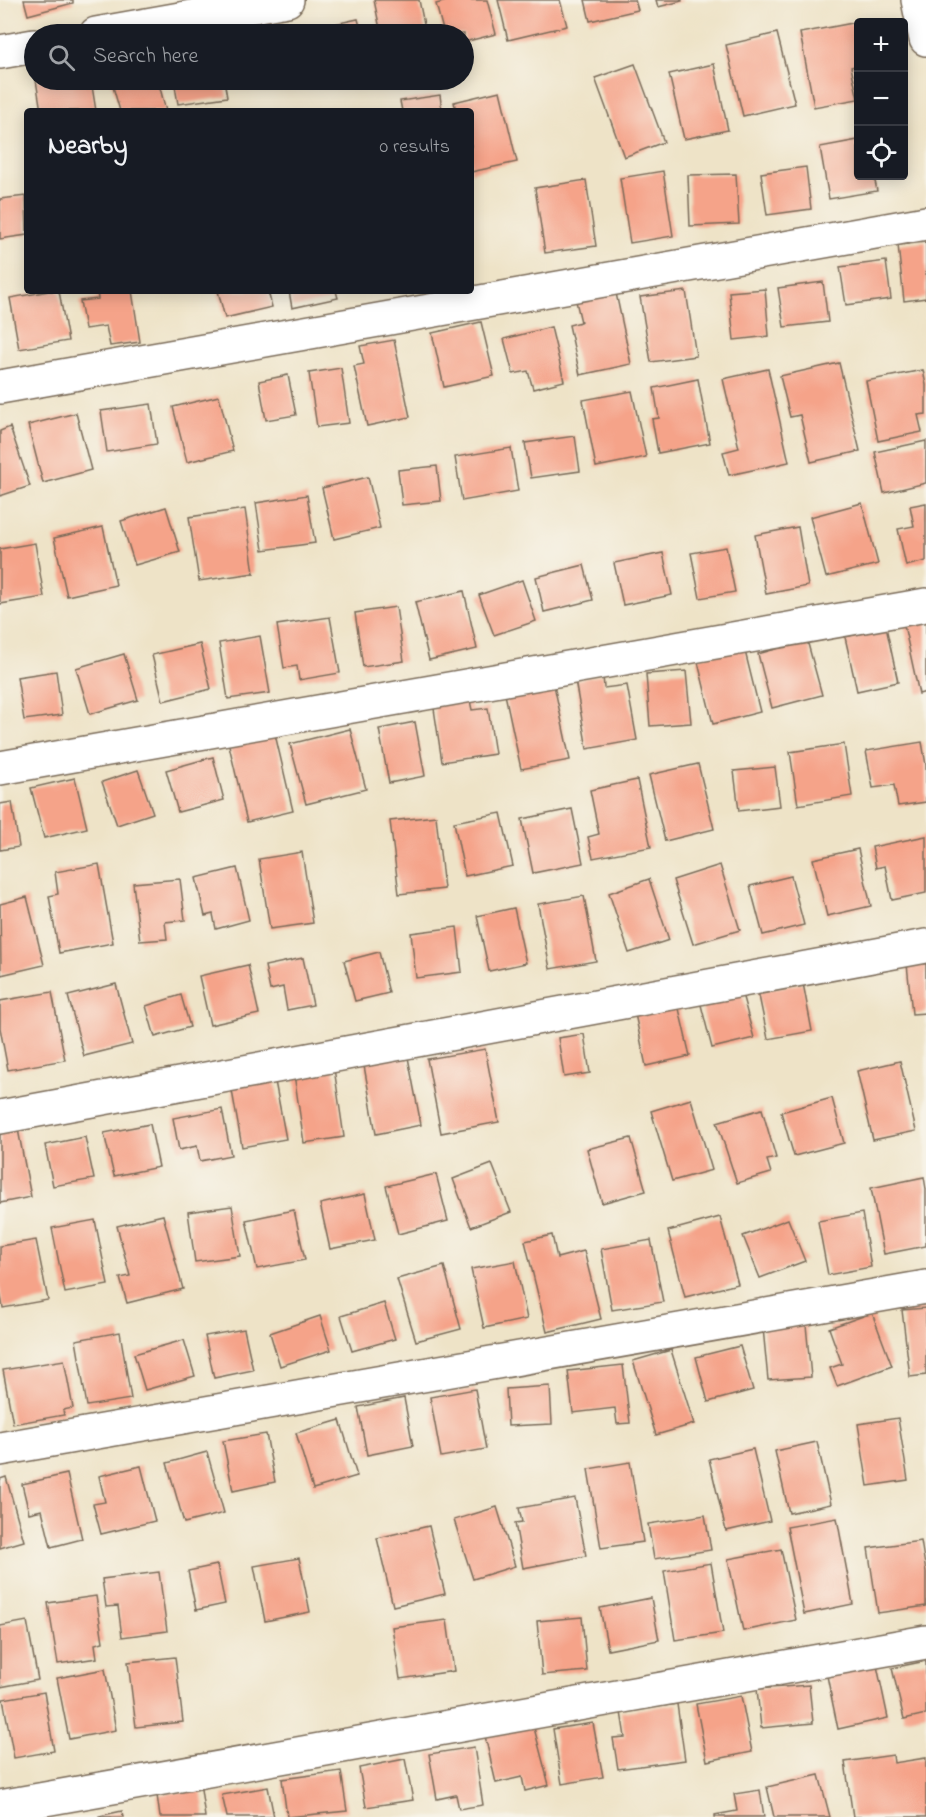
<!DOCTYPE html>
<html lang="en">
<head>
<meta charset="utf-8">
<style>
  :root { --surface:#171b24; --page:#242831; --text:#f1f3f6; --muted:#9ea1a6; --line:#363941 }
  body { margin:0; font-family:"Indie Flower",sans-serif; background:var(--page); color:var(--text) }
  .controls { position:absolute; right:18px; top:18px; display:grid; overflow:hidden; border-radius:6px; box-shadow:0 3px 15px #0003 }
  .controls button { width:54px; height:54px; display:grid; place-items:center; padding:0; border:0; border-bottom:2px solid var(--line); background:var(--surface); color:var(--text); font:30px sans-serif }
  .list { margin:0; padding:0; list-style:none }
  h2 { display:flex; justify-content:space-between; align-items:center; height:78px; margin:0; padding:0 24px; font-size:26px }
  h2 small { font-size:20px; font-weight:400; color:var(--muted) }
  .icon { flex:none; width:33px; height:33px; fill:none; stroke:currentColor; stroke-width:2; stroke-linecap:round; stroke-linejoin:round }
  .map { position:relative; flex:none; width:926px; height:1817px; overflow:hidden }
  .search { position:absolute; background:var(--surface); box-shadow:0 3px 15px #0003; left:24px; top:24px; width:450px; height:66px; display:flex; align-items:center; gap:15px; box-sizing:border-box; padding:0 21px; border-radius:33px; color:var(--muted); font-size:22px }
  .panel { position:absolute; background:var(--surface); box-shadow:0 3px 15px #0003; left:24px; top:108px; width:450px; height:186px; border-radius:6px }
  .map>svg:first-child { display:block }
  .building { fill:#f5a389 }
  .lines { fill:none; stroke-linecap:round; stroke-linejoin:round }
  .minor-casing { stroke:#7a6b59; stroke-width:36 }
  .minor { stroke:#fff; stroke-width:33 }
</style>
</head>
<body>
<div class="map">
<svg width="926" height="1817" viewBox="0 0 926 1817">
  <rect width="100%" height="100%" fill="#f7f3e8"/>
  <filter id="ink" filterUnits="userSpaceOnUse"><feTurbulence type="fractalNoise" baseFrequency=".0167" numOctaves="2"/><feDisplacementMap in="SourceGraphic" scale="12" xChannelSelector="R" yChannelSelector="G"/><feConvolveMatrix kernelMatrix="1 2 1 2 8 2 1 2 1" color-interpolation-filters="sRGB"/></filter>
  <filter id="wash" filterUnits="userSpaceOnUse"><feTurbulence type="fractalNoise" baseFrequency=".008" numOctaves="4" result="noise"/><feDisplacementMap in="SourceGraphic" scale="24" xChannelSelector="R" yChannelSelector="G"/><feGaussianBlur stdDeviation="1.35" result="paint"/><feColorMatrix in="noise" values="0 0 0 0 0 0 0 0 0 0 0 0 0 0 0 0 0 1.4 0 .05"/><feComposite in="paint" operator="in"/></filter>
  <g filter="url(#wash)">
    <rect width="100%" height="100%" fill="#eee3c7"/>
    <g id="blocks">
      <g class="building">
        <polygon points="24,0 73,0 73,3 28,15"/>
        <polygon points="374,0 419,0 426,34 381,34"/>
        <polygon points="450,0 487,0 496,34 464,42 464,34 444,34 436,4"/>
        <polygon points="498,0 560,0 567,26 508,40"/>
        <polygon points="585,0 635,0 638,10 590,21"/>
        <polygon points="656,0 682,0 682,1 658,7"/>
        <polygon points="358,19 362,34 332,34 330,25"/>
        <polygon points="858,22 858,65 851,67 858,99 814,107 800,33"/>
        <polygon points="777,33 795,104 743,116 726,45"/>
        <polygon points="635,64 664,142 624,157 595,78"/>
        <polygon points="714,64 728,130 684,139 669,74"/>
        <polygon points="36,80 91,80 96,111 41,111"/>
        <polygon points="111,80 158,80 166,111 120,111"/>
        <polygon points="174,80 224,80 227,97 178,104"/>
        <polygon points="500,91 517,162 471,172 471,111 456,111 454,102"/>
        <polygon points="440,95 442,111 402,111 400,101"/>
        <polygon points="858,140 858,176 874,176 877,191 829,199 820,147"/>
        <polygon points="806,167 811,209 767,215 761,173"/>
        <polygon points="663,171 673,236 630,243 620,178"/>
        <polygon points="736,174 739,224 690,226 688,175"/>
        <polygon points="586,180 596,246 545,253 535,188"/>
        <polygon points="26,196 27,235 0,239 0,199"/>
        <polygon points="926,242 926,298 904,301 898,245"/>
        <polygon points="886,261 891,299 846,305 840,267"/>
        <polygon points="823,282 828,322 784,327 778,288"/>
        <polygon points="765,289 769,336 734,340 729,292"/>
        <polygon points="49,291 59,291 68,341 19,349 10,298"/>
        <polygon points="97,291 132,291 140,342 110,346 106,326 85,329 80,301 98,299"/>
        <polygon points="218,291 268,291 272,307 225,318"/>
        <polygon points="289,291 336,291 338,298 292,308"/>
        <polygon points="686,291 696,356 651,362 640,297"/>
        <polygon points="616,293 631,364 580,375 569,325 581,322 576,301"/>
        <polygon points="481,322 494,376 444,387 432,333"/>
        <polygon points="551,327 564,381 533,389 528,371 513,374 504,339"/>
        <polygon points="394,340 410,417 367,426 354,366 364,364 360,346"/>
        <polygon points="839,363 860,451 811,462 800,415 790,417 780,376"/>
        <polygon points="341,368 349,423 317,427 309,373"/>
        <polygon points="768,369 789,462 729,475 723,452 739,448 723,379"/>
        <polygon points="923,370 926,385 926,414 918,415 922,432 878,441 866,381"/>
        <polygon points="288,375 296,415 266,420 259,381"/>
        <polygon points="698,379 710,443 658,453 652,419 659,418 654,388"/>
        <polygon points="632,391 646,457 596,467 583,400"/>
        <polygon points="219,396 233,451 187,462 173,407"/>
        <polygon points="151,404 157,444 107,452 101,411"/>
        <polygon points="76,413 91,470 43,483 28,425"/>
        <polygon points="10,427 30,486 0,496 0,431"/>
        <polygon points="575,436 580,471 531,478 525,443"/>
        <polygon points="926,441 926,483 884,493 875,452"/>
        <polygon points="511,448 518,491 462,501 455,457"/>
        <polygon points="437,466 441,501 402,505 398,470"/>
        <polygon points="368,477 380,528 334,539 322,488"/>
        <polygon points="307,495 315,543 263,550 256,503"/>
        <polygon points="862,503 878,564 826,577 810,517"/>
        <polygon points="926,503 926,561 906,566 898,529 914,526 910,506"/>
        <polygon points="166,507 180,552 135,565 121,521"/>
        <polygon points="245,509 254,573 199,581 189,517"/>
        <polygon points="103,527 116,585 67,596 54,538"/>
        <polygon points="798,527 808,586 766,594 755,535"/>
        <polygon points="35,543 44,597 0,604 0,549"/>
        <polygon points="726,547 735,592 700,598 691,553"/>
        <polygon points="663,553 672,595 623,605 614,563"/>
        <polygon points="584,565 593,600 544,612 536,577"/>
        <polygon points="522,580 536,621 494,635 479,595"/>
        <polygon points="464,591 477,649 429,660 415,602"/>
        <polygon points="396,607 404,661 363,667 355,613"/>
        <polygon points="926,611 926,692 919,694 902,616"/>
        <polygon points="330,617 340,673 299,680 297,666 284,668 277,625"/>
        <polygon points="886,627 898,682 857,691 845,637"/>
        <polygon points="260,636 270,693 228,699 219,643"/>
        <polygon points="807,640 822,695 772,708 758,654"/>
        <polygon points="200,644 211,689 163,701 152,655"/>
        <polygon points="744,647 760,712 713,724 697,658"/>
        <polygon points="124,654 138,700 90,714 76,668"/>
        <polygon points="56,671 62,715 24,720 17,677"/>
        <polygon points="686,671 691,723 650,726 646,674"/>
        <polygon points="603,675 604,688 627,685 637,740 587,749 575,680"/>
        <polygon points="554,685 570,760 521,769 505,694"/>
        <polygon points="469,696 472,710 488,708 495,754 442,762 433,702"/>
        <polygon points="415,722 425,776 389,783 379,729"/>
        <polygon points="350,729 366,789 306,804 290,744"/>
        <polygon points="274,730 293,811 247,822 228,741"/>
        <polygon points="922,742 926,765 926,802 898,806 894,785 873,788 866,751"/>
        <polygon points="844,744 852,796 798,805 790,752"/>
        <polygon points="213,757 224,800 178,812 166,770"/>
        <polygon points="698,764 714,829 665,841 649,775"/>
        <polygon points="775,767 780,806 739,811 734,771"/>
        <polygon points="138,770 153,813 117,825 102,782"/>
        <polygon points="75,778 87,828 44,838 31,788"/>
        <polygon points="637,780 651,847 593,858 588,837 599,834 590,790"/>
        <polygon points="12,802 19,847 0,850 0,804"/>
        <polygon points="572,809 583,863 533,873 522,819"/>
        <polygon points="501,813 513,866 465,876 454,822"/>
        <polygon points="436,816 444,889 399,894 390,821"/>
        <polygon points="926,836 926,893 892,900 885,866 876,868 872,847"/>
        <polygon points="858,849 871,906 827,916 813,859"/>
        <polygon points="302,852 313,923 270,929 259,859"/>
        <polygon points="99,864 113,943 59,953 49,896 58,894 55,872"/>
        <polygon points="720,865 740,930 693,944 673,880"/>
        <polygon points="237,868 249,920 216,929 213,914 205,916 196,878"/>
        <polygon points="791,876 804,925 763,935 750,886"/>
        <polygon points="180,879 185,920 165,922 167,939 140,941 133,883"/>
        <polygon points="649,879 669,940 629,953 609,893"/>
        <polygon points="584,896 596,961 550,969 538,904"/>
        <polygon points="27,897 44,965 1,975 0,904"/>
        <polygon points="514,908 526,963 489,971 477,916"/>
        <polygon points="457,927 462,972 416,978 411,933"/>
        <polygon points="379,952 389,993 355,1001 344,961"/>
        <polygon points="926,952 926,1013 912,1014 906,954"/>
        <polygon points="303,958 313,1005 287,1010 283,987 270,990 265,966"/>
        <polygon points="248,965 259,1014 210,1025 199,976"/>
        <polygon points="803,983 812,1031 768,1039 758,991"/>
        <polygon points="116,984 132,1044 84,1056 68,996"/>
        <polygon points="741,990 754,1038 712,1048 700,1001"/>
        <polygon points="52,992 65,1060 8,1070 0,1028 0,1001"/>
        <polygon points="181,995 190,1027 155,1037 146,1006"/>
        <polygon points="677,1000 690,1056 646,1066 634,1009"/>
        <polygon points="584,1034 590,1073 564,1077 558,1038"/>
        <polygon points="485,1049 499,1122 441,1133 427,1059"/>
        <polygon points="407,1052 421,1125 376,1134 363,1060"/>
        <polygon points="900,1061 916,1131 873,1140 857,1071"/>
        <polygon points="334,1068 344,1137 304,1143 294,1074"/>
        <polygon points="274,1076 286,1139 242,1147 231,1085"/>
        <polygon points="832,1098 844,1143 794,1156 781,1112"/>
        <polygon points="691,1099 712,1170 672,1181 651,1111"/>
        <polygon points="222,1109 231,1155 200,1161 197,1146 179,1150 173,1118"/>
        <polygon points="762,1109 776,1158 767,1160 771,1173 737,1183 717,1122"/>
        <polygon points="150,1124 159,1167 114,1176 104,1133"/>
        <polygon points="18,1129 31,1197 0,1203 0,1133"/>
        <polygon points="85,1137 94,1179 53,1186 45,1145"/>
        <polygon points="631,1138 646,1191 602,1203 587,1149"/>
        <polygon points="492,1164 511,1212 471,1227 453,1179"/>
        <polygon points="436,1174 448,1221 398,1234 386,1186"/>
        <polygon points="924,1177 926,1189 926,1246 884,1254 871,1188"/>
        <polygon points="365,1194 375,1240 330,1249 320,1204"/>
        <polygon points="232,1206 240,1256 195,1262 188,1212"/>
        <polygon points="294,1210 305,1260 257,1269 246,1220"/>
        <polygon points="862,1213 871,1267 828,1275 818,1221"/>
        <polygon points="163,1215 183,1289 127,1303 120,1278 130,1276 117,1226"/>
        <polygon points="720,1217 738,1284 685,1297 668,1231"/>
        <polygon points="788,1219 805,1261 760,1278 743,1236"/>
        <polygon points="95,1220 108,1285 65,1293 52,1228"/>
        <polygon points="552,1235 557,1258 584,1251 601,1319 547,1332 525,1241"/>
        <polygon points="36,1240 48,1300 3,1308 0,1291 0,1246"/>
        <polygon points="651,1240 663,1302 612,1310 601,1249"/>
        <polygon points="515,1261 527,1319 484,1328 471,1269"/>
        <polygon points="444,1266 461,1329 416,1341 397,1279"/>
        <polygon points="384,1303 395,1339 352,1351 341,1316"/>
        <polygon points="926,1308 926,1375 910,1377 902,1310"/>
        <polygon points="872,1313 892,1366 837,1386 830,1368 842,1364 829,1328"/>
        <polygon points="320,1316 331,1350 280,1366 270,1333"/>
        <polygon points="806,1325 811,1377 768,1380 763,1328"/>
        <polygon points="244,1329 253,1370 214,1378 205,1336"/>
        <polygon points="120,1332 131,1399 87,1406 76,1340"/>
        <polygon points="184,1340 195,1376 145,1390 134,1354"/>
        <polygon points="740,1346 753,1390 708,1402 696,1357"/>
        <polygon points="671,1350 694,1424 656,1435 633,1361"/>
        <polygon points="64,1360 73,1408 63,1410 64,1415 13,1424 3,1370"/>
        <polygon points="623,1365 630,1423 617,1424 615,1408 573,1413 568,1371"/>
        <polygon points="550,1386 552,1424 508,1426 506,1389"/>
        <polygon points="475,1389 486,1449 441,1457 430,1397"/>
        <polygon points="404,1398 413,1446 367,1455 358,1407"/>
        <polygon points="898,1418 908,1480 868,1486 858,1424"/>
        <polygon points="340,1420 357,1476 313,1489 296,1433"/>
        <polygon points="266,1434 275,1482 233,1491 223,1441"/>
        <polygon points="817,1442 831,1504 789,1513 775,1451"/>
        <polygon points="753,1449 770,1521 726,1531 709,1459"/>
        <polygon points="207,1452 224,1513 184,1523 167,1463"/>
        <polygon points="630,1462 643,1542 601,1548 588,1469"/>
        <polygon points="141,1466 155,1521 101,1534 93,1504 105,1502 99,1476"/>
        <polygon points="67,1474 82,1539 51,1547 42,1510 29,1513 22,1484"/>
        <polygon points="6,1477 24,1541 0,1548 0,1479"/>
        <polygon points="575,1498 586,1556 523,1568 515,1523 522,1522 519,1508"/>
        <polygon points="497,1507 515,1566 473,1579 454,1520"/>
        <polygon points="705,1515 711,1550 654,1559 648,1524"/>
        <polygon points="837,1518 853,1604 804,1614 787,1527"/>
        <polygon points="429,1526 445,1594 393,1606 377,1538"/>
        <polygon points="921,1541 926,1572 926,1606 878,1613 868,1548"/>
        <polygon points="781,1549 796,1620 743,1631 728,1559"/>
        <polygon points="299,1558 310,1612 265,1621 254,1566"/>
        <polygon points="711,1563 723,1633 675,1640 664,1571"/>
        <polygon points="217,1565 225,1604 196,1610 188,1571"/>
        <polygon points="159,1572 167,1631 122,1637 118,1606 106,1607 102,1579"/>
        <polygon points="96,1596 103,1642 95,1644 97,1658 58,1664 48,1603"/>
        <polygon points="651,1598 659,1640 608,1650 600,1608"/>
        <polygon points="582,1617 587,1671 542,1675 537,1621"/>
        <polygon points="447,1620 454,1671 400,1679 392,1627"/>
        <polygon points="27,1621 38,1680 0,1687 0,1626"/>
        <polygon points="175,1657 183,1722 136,1727 128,1662"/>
        <polygon points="876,1661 888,1718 838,1729 826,1671"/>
        <polygon points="926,1661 926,1714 904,1719 892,1668"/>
        <polygon points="105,1669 116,1730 69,1739 57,1678"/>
        <polygon points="809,1685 813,1723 761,1728 757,1689"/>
        <polygon points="44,1692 54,1751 14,1758 3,1699"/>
        <polygon points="741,1696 752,1752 707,1761 696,1704"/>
        <polygon points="677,1704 685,1760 618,1769 613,1738 625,1737 621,1712"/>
        <polygon points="593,1723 603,1777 562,1784 553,1729"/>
        <polygon points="533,1724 549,1785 525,1791 522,1777 496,1783 485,1736"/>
        <polygon points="474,1747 483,1805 459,1809 456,1795 437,1799 429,1754"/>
        <polygon points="893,1755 894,1763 926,1758 926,1817 853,1817 845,1762"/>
        <polygon points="405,1759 413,1800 366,1807 359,1768"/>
        <polygon points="341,1771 347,1811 287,1817 282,1779"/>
        <polygon points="819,1775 830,1817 774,1817 767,1787"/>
        <polygon points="268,1787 274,1817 227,1817 222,1795"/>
        <polygon points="201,1789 205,1817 160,1817 157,1795"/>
        <polygon points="760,1790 764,1817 715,1817 715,1815 737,1811 734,1794"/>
        <polygon points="122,1811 123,1817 99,1817 99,1816"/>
      </g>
    </g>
  </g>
  <g filter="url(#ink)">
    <use href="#blocks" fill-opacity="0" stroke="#7a6b59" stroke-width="1.5"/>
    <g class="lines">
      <g class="minor-casing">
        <g id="minor">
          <polyline points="918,0 926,39"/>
          <polyline points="96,34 287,0"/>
          <polyline points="0,52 34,46"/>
          <polyline points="0,387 926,223"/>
          <polyline points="0,768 926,605"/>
          <polyline points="0,1117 926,946"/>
          <polyline points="0,1449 926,1287"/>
          <polyline points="0,1807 926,1642"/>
        </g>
      </g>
      <use href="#minor" class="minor"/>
    </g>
  </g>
</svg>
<div class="controls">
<button>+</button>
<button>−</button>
<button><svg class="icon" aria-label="locate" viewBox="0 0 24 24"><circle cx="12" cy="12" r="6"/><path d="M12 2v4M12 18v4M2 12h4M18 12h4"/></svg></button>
</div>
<div class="search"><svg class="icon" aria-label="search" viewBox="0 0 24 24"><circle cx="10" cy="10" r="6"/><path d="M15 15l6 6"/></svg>Search here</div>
<section class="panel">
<h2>Nearby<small>0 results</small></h2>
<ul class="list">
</ul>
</section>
</div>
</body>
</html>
